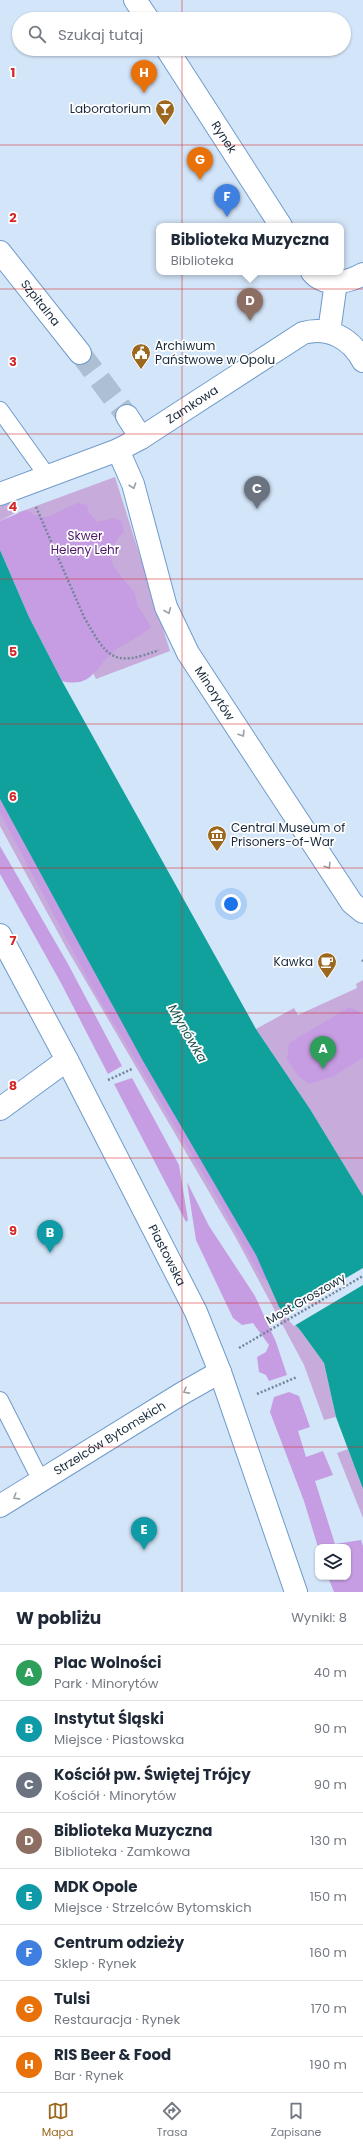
<!DOCTYPE html>
<html lang="pl">
<head>
<meta charset="utf-8">
<style>
  :root { --surface:#fff; --page:#f6f6f7; --text:#1f2937; --muted:#747a83; --line:#e0e1e3; --accent:#9c681e }
  body { margin:0; font-family:Poppins,sans-serif; background:var(--page); color:var(--text) }
  .controls { position:absolute; right:12px; bottom:12px; display:grid; overflow:hidden; border-radius:8px; box-shadow:0 1px 3px #0004 }
  .controls button { width:36px; height:36px; display:grid; place-items:center; padding:0; border:0; border-bottom:1px solid var(--line); background:var(--surface); color:var(--text); font:20px sans-serif }
  .you { position:absolute; left:231px; top:904px; width:14px; height:14px; margin:-10px; border:3px solid #fff; border-radius:50%; background:#1a73e8; box-shadow:0 0 0 6px #1a73e833 }
  .badge { display:grid; place-items:center; width:26px; height:26px; border-radius:50%; background:var(--accent); color:#fff; font-size:13px; font-weight:700 }
  .pin { position:absolute; translate:-50% -33px; filter:drop-shadow(0 1px 2px #0008) }
  .pin::after { content:''; position:absolute; top:21px; width:14px; height:12px; background:inherit; clip-path:polygon(0 0,100% 0,50% 100%) }
  .popup { position:absolute; left:156px; top:223px; width:188px; height:52px; box-sizing:border-box; display:grid; place-content:center; border-radius:8px; background:var(--surface); filter:drop-shadow(0 1px 3px #0005); font-size:13px; white-space:nowrap; color:var(--muted) }
  .popup b { font-size:15px; color:var(--text) }
  .popup::after { content:''; position:absolute; left:50%; top:100%; margin-left:-8px; border:8px solid transparent; border-top-color:var(--surface) }
  .list { margin:0; padding:0; list-style:none }
  h2 { display:flex; justify-content:space-between; align-items:center; height:52px; margin:0; padding:0 16px; font-size:17px }
  h2 small { font-size:13px; font-weight:400; color:var(--muted) }
  .list li { display:grid; grid-template-columns:26px 1fr auto; gap:12px; align-items:center; box-sizing:border-box; height:56px; padding:0 16px; border-top:1px solid var(--line) }
  .list b { display:block; font-size:15px; white-space:nowrap }
  .list p { margin:0; font-size:13px; white-space:nowrap; color:var(--muted) }
  .list em { font-size:13px; font-style:normal; color:var(--muted) }
  .icon { flex:none; width:22px; height:22px; fill:none; stroke:currentColor; stroke-width:2; stroke-linecap:round; stroke-linejoin:round }
  .map { position:relative; flex:none; width:363px; height:1592px; overflow:hidden }
  .search { position:absolute; background:var(--surface); box-shadow:0 1px 3px #0004; left:12px; right:12px; top:12px; height:44px; display:flex; align-items:center; gap:10px; box-sizing:border-box; padding:0 14px; border-radius:22px; color:var(--muted); font-size:15px }
  .sheet { height:500px; background:var(--surface) }
  nav { display:flex; justify-content:space-around; align-items:center; box-sizing:border-box; height:56px; border-top:1px solid var(--line); background:var(--surface); font-size:11px; color:var(--muted) }
  nav a { display:grid; justify-items:center; gap:2px }
  nav .on { color:var(--accent) }
  .map>svg:first-child { display:block }
  .green { fill:#c7acdb }
  .forest { fill:#c69ce2 }
  .water { fill:#11a19c }
  .pier { fill:#d3e5f9 }
  .lines { fill:none; stroke-linecap:round; stroke-linejoin:round }
  .street-tunnel { stroke:#adbfd3; stroke-width:22; stroke-dasharray:22 11; stroke-linecap:butt }
  .lane-casing { stroke:#709bca; stroke-width:18 }
  .street-casing { stroke:#709bca; stroke-width:24 }
  .secondary-casing { stroke:#709bca; stroke-width:24 }
  .path { stroke:#748699; stroke-width:2.5; stroke-dasharray:2 2; stroke-linecap:butt }
  .lane { stroke:#fff; stroke-width:16 }
  .street { stroke:#fff; stroke-width:22 }
  .secondary { stroke:#fff; stroke-width:22 }
  .oneway { stroke:#979fa7 }
  .grid { fill:none; stroke:#d62828; stroke-width:1; stroke-opacity:0.55 }
  .labels { text-anchor:middle; stroke-width:3.5; stroke-linejoin:round; paint-order:stroke }
  .poi-label { font-size:12px; fill:#17293b; stroke:#fff; text-anchor:end }
  .street-label { font-size:12px; fill:#17293b; stroke:#fff }
  .park-label { font-size:12px; fill:#4e186a; stroke:#fff }
  .water-label { font-size:13px; font-style:italic; fill:#1f5350; stroke:#fff }
  .grid-label { font-size:13px; text-anchor:middle; font-weight:bold; fill:#d62828; stroke:#fff; stroke-width:3.5; stroke-linejoin:round; paint-order:stroke }
</style>
</head>
<body>
<div class="map">
<svg width="363" height="1592" viewBox="0 0 363 1592">
  <rect width="100%" height="100%" fill="#d3e5f9"/>
  <g class="green">
    <polygon points="115,477 170,651 96,679 17,513"/>
    <polygon points="0,484 15,513 0,521"/>
    <polygon points="0,799 256,1255 279,1307 300,1330 324,1363 336,1417 324,1420 304,1365 236,1238 67,949 0,826"/>
    <polygon points="363,980 363,1196 310,1109 256,1029 294,1008 298,1015 357,988 356,984"/>
    <polygon points="348,1449 363,1489 363,1518 337,1453"/>
  </g>
  <g class="forest">
    <path d="M78,503L87,505L89,513L97,522L113,518L121,521L124,531C99,560 115,567 133,591C136,595 136,601 138,606C142,613 147,620 151,627C140,637 129,641 117,649C96,664 94,689 62,681L29,617L0,550V521L26,510C31,512 36,517 41,517C49,519 68,506 78,503Z"/>
    <polygon points="0,799 143,1061 256,1255 268,1280 266,1281 261,1277 208,1182 92,987 0,813"/>
    <polygon points="0,846 68,964 122,1066 108,1074 61,983 0,874"/>
    <polygon points="348,1008 355,1009 363,1015 363,1058 334,1076 309,1084 298,1076 287,1059 289,1043"/>
    <polygon points="132,1078 179,1165 188,1220 186,1222 114,1084"/>
    <polygon points="187,1182 209,1226 255,1296 276,1342 287,1375 269,1381 266,1375 259,1372 257,1357 266,1352 269,1345 253,1323 242,1325 233,1318 196,1240"/>
    <polygon points="289,1392 299,1396 310,1427 298,1431 306,1457 323,1451 333,1475 315,1481 335,1544 361,1540 363,1546 363,1592 334,1592 328,1577 348,1577 348,1547 318,1547 304,1501 270,1412 274,1397"/>
  </g>
  <polygon class="water" points="0,550 29,617 62,681 256,1029 310,1109 363,1196 363,1489 336,1417 324,1363 300,1330 279,1307 256,1255 143,1061 0,799"/>
  <polygon class="pier" points="363,1268 363,1285 294,1326 283,1315"/>
  <g class="lines">
    <polyline class="street-tunnel" points="80,353 127,416"/>
    <g class="lane-casing">
      <g id="lane">
        <polyline points="0,410 48,477"/>
        <polyline points="0,1400 41,1481"/>
      </g>
    </g>
    <g class="street-casing">
      <g id="street">
        <polyline points="135,0 148,19"/>
        <path id="s1" d="M167,49L281,226"/>
        <path id="s2" d="M0,252L80,353"/>
        <path d="M312,272C324,287 348,283 363,274"/>
        <polyline points="329,332 336,282"/>
        <polyline points="127,416 141,438"/>
        <path id="s3" d="M118,450L133,484L166,607L188,653L352,903L363,912"/>
        <path id="s4" d="M0,494L118,450L141,438L303,333C328,326 351,338 363,361"/>
        <polyline points="0,1109 67,1060"/>
        <path id="s5" d="M0,1506L181,1394L220,1372"/>
      </g>
    </g>
    <g class="secondary-casing">
      <g id="secondary">
        <path id="s6" d="M0,935L67,1060L196,1312L220,1372L296,1592"/>
      </g>
    </g>
    <g class="path">
      <path d="M36,507L84,617C107,657 112,668 159,650"/>
      <polyline points="362,960 363,961"/>
      <polyline points="108,1080 132,1069"/>
      <polyline points="239,1348 363,1276"/>
      <polyline points="257,1394 297,1377"/>
    </g>
    <use href="#lane" class="lane"/>
    <use href="#street" class="street"/>
    <use href="#secondary" class="secondary"/>
  </g>
  <defs><path id="oneway-chevron" d="M-2-3.5L2.5 0L-2 3.5" fill="none" stroke-width="1.6" stroke-linecap="round" stroke-linejoin="round"/></defs>
  <g class="oneway">
    <use href="#oneway-chevron" transform="translate(133 486) rotate(71)"/>
    <use href="#oneway-chevron" transform="translate(168 611) rotate(68)"/>
    <use href="#oneway-chevron" transform="translate(242 734) rotate(57)"/>
    <use href="#oneway-chevron" transform="translate(328 866) rotate(57)"/>
    <use href="#oneway-chevron" transform="translate(186 1391) rotate(151)"/>
    <use href="#oneway-chevron" transform="translate(16 1497) rotate(148)"/>
  </g>
  <path class="grid" d="M182,0V19M182,49V1592M0,145H363M0,289H363M0,434H363M0,579H363M0,724H363M0,868H363M0,1013H363M0,1158H363M0,1303H363M0,1447H363"/>
  <defs>
    <g id="bar-pin" transform="scale(1)"><path d="M0 17L-7.5 6A9.5 9.5 0 1 1 7.5 6Z" fill="#9c681e" stroke="#fff"/><path d="M-6-5H6L.8 .8V4.5H3.5V6h-7V4.5H-.8V.8Z" fill="#fff"/></g>
    <g id="civic-pin" transform="scale(1)"><path d="M0 17L-7.5 6A9.5 9.5 0 1 1 7.5 6Z" fill="#9c681e" stroke="#fff"/><path d="M-.6-6.5H3V-4.5H.6V-3L4-1V1h2V6H-6V1h2V-1L-.6-3ZM-1.2 2.5V6h2.4V2.5Z" fill="#fff"/></g>
    <g id="museum-pin" transform="scale(1)"><path d="M0 17L-7.5 6A9.5 9.5 0 1 1 7.5 6Z" fill="#9c681e" stroke="#fff"/><path d="M0-6L6-3V-2H-6V-3ZM-5-1h2V3h-2ZM-1-1h2V3h-2ZM3-1h2V3H3ZM-6 4H6V6H-6Z" fill="#fff"/></g>
    <g id="cafe-pin" transform="scale(1)"><path d="M0 17L-7.5 6A9.5 9.5 0 1 1 7.5 6Z" fill="#9c681e" stroke="#fff"/><path d="M-5.5-4.5H6V0H3Q3 3.5 0 3.5H-2.5Q-5.5 3.5-5.5 0ZM3-3.2v2h1.7v-2ZM-6 4.5H4V6H-6Z" fill="#fff"/></g>
  </defs>
  <g fill-rule="evenodd">
    <use href="#bar-pin" x="165" y="109"/>
    <use href="#civic-pin" x="141" y="353"/>
    <use href="#museum-pin" x="217" y="835"/>
    <use href="#cafe-pin" x="327" y="962"/>
  </g>
  <g class="labels">
    <g class="poi-label">
      <text x="151" y="113">Laboratorium</text>
      <text x="155" y="350" text-anchor="start">Archiwum<tspan x="155" dy="14">Państwowe w Opolu</tspan></text>
      <text x="231" y="832" text-anchor="start">Central Museum of<tspan x="231" dy="14">Prisoners-of-War</tspan></text>
      <text x="313" y="966">Kawka</text>
    </g>
    <g class="street-label">
      <text dy="4" stroke="none"><textPath href="#s1" startOffset="105">Rynek</textPath></text>
      <text dy="4" stroke="none"><textPath href="#s2" startOffset="65">Szpitalna</textPath></text>
      <text dy="4" stroke="none"><textPath href="#s4" startOffset="213">Zamkowa</textPath></text>
      <text dy="4" stroke="none"><textPath href="#s3" startOffset="264">Minorytów</textPath></text>
      <text dy="4" stroke="none"><textPath href="#s6" startOffset="361">Piastowska</textPath></text>
      <text transform="translate(306 1299) rotate(-30)" y="4">Most Groszowy</text>
      <text dy="4" stroke="none"><textPath href="#s5" startOffset="129">Strzelców Bytomskich</textPath></text>
    </g>
    <g class="park-label">
      <text x="85" y="540">Skwer<tspan x="85" dy="14">Heleny Lehr</tspan></text>
    </g>
    <g class="water-label">
      <text transform="translate(188 1033) rotate(60)" y="5">Młynówka</text>
    </g>
  </g>
  <g class="grid-label">
    <text x="13" y="77">1</text>
    <text x="13" y="222">2</text>
    <text x="13" y="366">3</text>
    <text x="13" y="511">4</text>
    <text x="13" y="656">5</text>
    <text x="13" y="801">6</text>
    <text x="13" y="945">7</text>
    <text x="13" y="1090">8</text>
    <text x="13" y="1235">9</text>
  </g>
</svg>
<div class="controls">
<button><svg class="icon" aria-label="layers" viewBox="0 0 24 24"><path d="M12 4l9 5-9 5-9-5zM3 14l9 5 9-5"/></svg></button>
</div>
<div class="you"></div>
<div class="pin badge" style="left:323px;top:1069px;background:#2e9e5b">A</div>
<div class="pin badge" style="left:50px;top:1253px;background:#0f9aa8">B</div>
<div class="pin badge" style="left:257px;top:509px;background:#6b7280">C</div>
<div class="pin badge" style="left:250px;top:321px;background:#8d6e63">D</div>
<div class="popup"><b>Biblioteka Muzyczna</b>Biblioteka</div>
<div class="pin badge" style="left:144px;top:1550px;background:#0f9aa8">E</div>
<div class="pin badge" style="left:227px;top:217px;background:#3f7fe0">F</div>
<div class="pin badge" style="left:200px;top:180px;background:#e8710a">G</div>
<div class="pin badge" style="left:144px;top:93px;background:#e8710a">H</div>
<div class="search"><svg class="icon" aria-label="search" viewBox="0 0 24 24"><circle cx="10" cy="10" r="6"/><path d="M15 15l6 6"/></svg>Szukaj tutaj</div>
</div>
<section class="sheet">
<h2>W pobliżu<small>Wyniki: 8</small></h2>
<ul class="list">
<li><span class="badge" style="background:#2e9e5b">A</span><div><b>Plac Wolności</b><p>Park · Minorytów</p></div><em>40 m</em></li>
<li><span class="badge" style="background:#0f9aa8">B</span><div><b>Instytut Śląski</b><p>Miejsce · Piastowska</p></div><em>90 m</em></li>
<li><span class="badge" style="background:#6b7280">C</span><div><b>Kościół pw. Świętej Trójcy</b><p>Kościół · Minorytów</p></div><em>90 m</em></li>
<li><span class="badge" style="background:#8d6e63">D</span><div><b>Biblioteka Muzyczna</b><p>Biblioteka · Zamkowa</p></div><em>130 m</em></li>
<li><span class="badge" style="background:#0f9aa8">E</span><div><b>MDK Opole</b><p>Miejsce · Strzelców Bytomskich</p></div><em>150 m</em></li>
<li><span class="badge" style="background:#3f7fe0">F</span><div><b>Centrum odzieży</b><p>Sklep · Rynek</p></div><em>160 m</em></li>
<li><span class="badge" style="background:#e8710a">G</span><div><b>Tulsi</b><p>Restauracja · Rynek</p></div><em>170 m</em></li>
<li><span class="badge" style="background:#e8710a">H</span><div><b>RIS Beer &amp; Food</b><p>Bar · Rynek</p></div><em>190 m</em></li>
</ul>
</section>
<nav>
<a class="on"><svg class="icon" aria-label="map" viewBox="0 0 24 24"><path d="M3 6l6-2 6 2 6-2v14l-6 2-6-2-6 2zM9 4v14M15 6v14"/></svg>Mapa</a>
<a><svg class="icon" aria-label="directions" viewBox="0 0 24 24"><path d="M12 3l9 9-9 9-9-9zM9 14v-3h6M13 9l2 2-2 2"/></svg>Trasa</a>
<a><svg class="icon" aria-label="saved" viewBox="0 0 24 24"><path d="M7 4h10v16l-5-4-5 4z"/></svg>Zapisane</a>
</nav>
</body>
</html>
